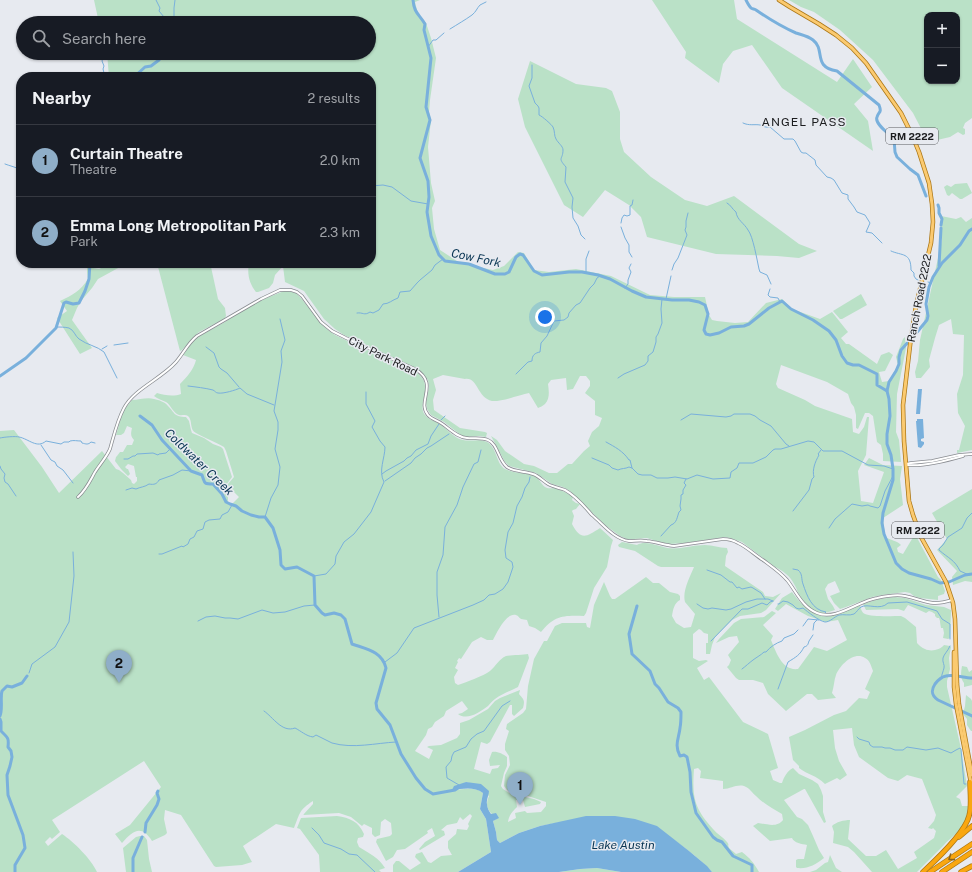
<!DOCTYPE html>
<html lang="en">
<head>
<meta charset="utf-8">
<style>
  :root { --surface:#171b24; --page:#242831; --text:#f1f3f6; --muted:#9ea1a6; --line:#363941; --accent:#8faec8 }
  body { margin:0; font-family:"Public Sans",sans-serif; background:var(--page); color:var(--text) }
  .controls { position:absolute; right:12px; top:12px; display:grid; overflow:hidden; border-radius:8px; box-shadow:0 1px 3px #0004 }
  .controls button { width:36px; height:36px; display:grid; place-items:center; padding:0; border:0; border-bottom:1px solid var(--line); background:var(--surface); color:var(--text); font:20px sans-serif }
  .you { position:absolute; left:545px; top:317px; width:14px; height:14px; margin:-10px; border:3px solid #fff; border-radius:50%; background:#1a73e8; box-shadow:0 0 0 6px #1a73e833 }
  .badge { display:grid; place-items:center; width:26px; height:26px; border-radius:50%; background:var(--accent); color:#111; font-size:13px; font-weight:700 }
  .pin { position:absolute; translate:-50% -33px; filter:drop-shadow(0 1px 2px #0008) }
  .pin::after { content:''; position:absolute; top:21px; width:14px; height:12px; background:inherit; clip-path:polygon(0 0,100% 0,50% 100%) }
  .list { margin:0; padding:0; list-style:none }
  h2 { display:flex; justify-content:space-between; align-items:center; height:52px; margin:0; padding:0 16px; font-size:17px }
  h2 small { font-size:13px; font-weight:400; color:var(--muted) }
  .list li { display:grid; grid-template-columns:26px 1fr auto; gap:12px; align-items:center; box-sizing:border-box; height:72px; padding:0 16px; border-top:1px solid var(--line) }
  .list b { display:block; font-size:15px; white-space:nowrap }
  .list p { margin:0; font-size:13px; white-space:nowrap; color:var(--muted) }
  .list em { font-size:13px; font-style:normal; color:var(--muted) }
  .icon { flex:none; width:22px; height:22px; fill:none; stroke:currentColor; stroke-width:2; stroke-linecap:round; stroke-linejoin:round }
  .map { position:relative; flex:none; width:972px; height:872px; overflow:hidden }
  .search { position:absolute; background:var(--surface); box-shadow:0 1px 3px #0004; left:16px; top:16px; width:360px; height:44px; display:flex; align-items:center; gap:10px; box-sizing:border-box; padding:0 14px; border-radius:22px; color:var(--muted); font-size:15px }
  .panel { position:absolute; background:var(--surface); box-shadow:0 1px 3px #0004; left:16px; top:72px; width:360px; height:196px; border-radius:16px }
  .map>svg:first-child { display:block }
  .green { fill:#bae1c7; fill-rule:evenodd }
  .water { fill:#79b0dc }
  .lines { fill:none; stroke-linecap:round; stroke-linejoin:round }
  .stream { stroke:#79b0dc; stroke-width:1 }
  .river { stroke:#79b0dc; stroke-width:3 }
  .minor-casing { stroke:#898c91; stroke-width:3.5 }
  .major-casing { stroke:#ac7715; stroke-width:4.5 }
  .highway-casing { stroke:#ac7715; stroke-width:5.5 }
  .minor { stroke:#fff; stroke-width:2 }
  .major { stroke:#fbca70; stroke-width:3 }
  .highway { stroke:#f9a710; stroke-width:4 }
  .oneway { stroke:#8a6218 }
  .labels { text-anchor:middle; stroke-width:3; stroke-linejoin:round; paint-order:stroke }
  .shield { fill:#e7eaf0; stroke:#595a5e; stroke-width:1 }
  .shield-label { font-size:10px; font-weight:bold; fill:#1c1d1f }
  .street-label { font-size:11px; fill:#1c1d1f; stroke:#e7eaf0 }
  .neighbourhood-label { font-size:12px; letter-spacing:1px; fill:#1c1d1f; stroke:#e7eaf0 }
  .water-label { font-size:12px; font-style:italic; fill:#093553; stroke:#e7eaf0 }
</style>
</head>
<body>
<div class="map">
<svg width="972" height="872" viewBox="0 0 972 872">
  <rect width="100%" height="100%" fill="#e7eaf0"/>
  <g class="green">
    <path d="M94,0H420L415,2L418,14L426,23L431,38L436,58L430,100L429,112L431,120L428,147L431,183L435,201L432,208L434,229L440,250L460,263L493,270L504,266L518,252L524,253L534,270L549,272L576,269L611,276L650,295L674,297H705L709,315L712,320L717,321L735,323L748,322L766,303L782,299L792,309L820,319L832,312L848,332L841,338L846,344H849L877,364L881,355L889,352L893,355L885,371L879,372L882,382L889,381L898,365L896,357L903,339L905,337L906,348L897,394L896,432L899,440L901,462L883,461V454L881,445L877,442L873,416L869,413H865L858,429L856,428V415L854,407L851,403L848,394L827,382L781,365L776,384L778,388L805,400L815,406L852,419L853,432L859,434L864,427L867,417H869L866,455L858,471L861,501L873,503L884,472L864,465L869,458L883,465L902,466L900,479L903,505L883,518L885,537C890,540 898,541 901,545L897,548L898,552L903,554L915,534L938,577L941,580L945,591L944,594L938,596V600L920,598L914,596L910,593L905,592L882,595L872,597L846,607L840,609L834,603L830,596L840,592L835,581L828,584L825,589L828,599L833,606L835,610C831,611 826,613 822,613C812,612 803,601 798,593C797,590 796,587 794,584C791,577 782,570 775,567L742,542L730,538L725,537L685,543L669,544L659,542L647,538L634,539H627L620,536L605,525L570,491L563,487L552,484L536,473L509,466L505,462L491,436L497,440L505,451L524,464L534,466L549,473H557L568,464H572L584,451L590,446L588,441L592,432L599,426L602,418L595,415V401L585,393L590,386V381L586,376H580L573,389L567,390L566,378L551,380L548,384C549,391 550,399 545,404C543,406 540,407 538,408L529,393C520,395 500,402 492,401C477,398 478,377 465,379L443,375L433,379L436,390L433,400L434,410L460,428L485,432L487,433L486,437L479,436L467,437L462,436L444,422L431,415L427,409L426,403L429,387L428,380L418,369L344,335L335,329L324,319L304,291L285,282L283,266L275,275L273,283L269,288L258,292H256C249,283 247,274 249,263H371V77H109L107,53H369V23H99Z"/>
    <polygon points="652,0 734,0 737,19 837,82 853,59 872,87 854,104 868,121 873,151 782,88 752,45 733,51 723,64 719,83 685,58 686,52"/>
    <path d="M789,0H972V118L965,123L963,128L965,129V134L963,135L958,132L950,137L933,141L928,142L913,113L873,60L840,30L814,12L801,7ZM927,15H957V81H927Z"/>
    <polygon points="530,61 576,84 606,88 612,91 620,112 620,139 624,152 651,177 685,200 707,206 734,196 799,244 817,251 799,258 777,256 716,254 647,237 641,217 629,205 605,190 583,217 564,205 525,127 518,99"/>
    <polygon points="967,183 972,193 962,199 960,199 952,193 949,196 947,195 944,187 947,185 951,187 955,184"/>
    <polygon points="941,216 956,219 961,217 966,222 972,218 972,450 957,453 957,450 959,450 965,426 958,413 957,394 963,375 964,335 953,334 951,319 939,325 935,338 929,360 930,367 921,378 916,378 915,372 918,361 920,340 942,240"/>
    <path d="M87,263H93V268L99,269L112,263H123L120,267L98,279L92,288L81,301L77,308L72,320L92,348L80,354L57,318L67,311L60,301C73,295 80,291 88,279L87,272Z"/>
    <polygon points="157,263 211,263 211,267 218,299 225,308 226,316 224,319 199,332 195,336 182,350 180,351"/>
    <path d="M284,291H288L296,293L301,298L320,322L327,329L335,335L358,346L415,371C420,375 425,379 425,386C427,396 417,409 427,417C430,420 435,421 438,423C447,428 453,438 463,440C471,442 480,438 487,442C497,447 496,464 505,469C513,473 523,473 532,475C539,477 540,483 545,487C548,489 551,488 554,488C561,490 568,493 573,497L572,500L576,503L580,504L576,509L573,510L572,511L574,516L572,524C581,541 586,537 600,528L613,540L611,546L607,567L594,588L586,613L584,616C563,615 554,616 541,632L535,628L529,626L527,620C525,620 523,619 521,619C518,617 519,616 516,615C506,612 496,634 493,640H487L481,637L472,642L461,659L459,658L457,661L458,662L455,668L458,670L454,677L455,683L458,685C467,682 483,676 490,671C496,666 499,659 506,656C510,655 523,655 528,654L529,658L518,687C510,691 502,694 495,699C492,701 490,704 488,706C480,712 467,721 458,714L462,713L468,709L462,701L446,711L444,716L435,722L432,727L428,729L426,735L415,751L429,759L433,750L427,747L429,746L441,745L457,738L460,734V723L469,720L488,709L495,701L500,698L520,690L519,694C524,700 525,700 523,708L514,716L512,714V705H510L490,742L487,744L481,742L474,769L490,774L492,769L498,768L500,765L490,766L489,760L492,752C497,751 503,754 507,757V766L504,773L501,786L503,789L511,794L534,799L541,802L540,804L525,807L523,800H516L517,807C512,812 509,815 508,822L516,818L515,813L525,811L527,813L541,812L546,806V802L528,796L512,792L507,790L504,786L505,775L510,765L509,756L505,750V744L509,731L506,729L507,724L523,713L526,709L528,686L534,659L544,641H547L555,626L562,623H586L587,627L590,628L594,605L604,582L610,596L612,599H615L646,577L653,583H659L670,592L678,594L680,596V600C674,603 673,610 672,616L676,623L684,628L691,627L695,614L685,602C682,591 690,577 694,567H661L658,566L635,551L619,547L618,545L622,542L637,545C645,540 658,546 667,548C680,550 692,545 705,545C713,545 719,548 727,548L728,552L726,556L725,566L763,592L765,596L773,597L781,593L766,610L761,613L740,616L732,620L715,637L712,645L710,654H706V643H708V634L704,633L701,630L699,629L693,634V658L699,661L706,660L708,661L697,668L704,680L709,677L743,722L768,734L778,768L770,771L773,780L780,783H782C784,777 787,771 793,768L799,774L812,780L818,784L821,790L823,796V812L826,822L824,823L805,789H804L784,800L797,817L802,819L808,825L813,836L819,850L824,858C815,865 808,869 797,868L796,867V860L798,859H804L807,845C802,844 794,843 792,838L770,841L753,826L758,823C767,824 777,828 783,820L782,814C773,809 764,804 756,796C752,793 750,788 744,786C736,784 731,789 723,789V781L700,778L701,771L698,768L694,769C692,797 694,808 713,829C717,834 723,837 727,842C730,846 727,843 729,848C731,850 734,852 736,854L742,852C750,858 754,863 759,872H712C701,860 688,850 674,840L561,822L540,826L519,833L500,843L497,840L496,832L493,821L498,818C489,813 484,807 489,796L470,783L466,782L452,790C463,790 474,786 483,793L480,809L486,819L491,852L458,872H393V865L396,861H399L410,870L421,863L415,857L416,854L422,852L428,862L431,863L441,856L452,855L448,848V841L456,834L457,829L467,830L469,826L468,824L472,816L470,814L463,820L460,817L457,823L447,825L441,830L444,831L445,835L420,850L419,849L425,842L435,836L432,828L427,831L428,833L405,849L397,850L393,857L386,861L376,842L377,839L390,836L392,834L391,823L385,819L381,822L380,835L375,837L372,834V828L364,824L362,826L351,817L339,813L303,815L313,804V801C299,810 300,813 294,828L276,824L243,846L252,862L242,865L216,867L214,866L181,815L165,810L164,819L167,833L165,835L152,841C141,824 133,831 122,843L115,834L130,825L161,787L144,761L52,820L60,832L52,839L50,837L45,842L48,846L62,834C74,842 91,859 97,872H0V431L14,430L42,467L59,493L102,451L116,469L119,470L123,473L131,480L132,483L134,484L137,481V477H136L134,466L128,464L125,467L127,469H128L130,474L128,476L121,469L115,461L116,457L117,456L120,452H123L127,445H132L134,440C130,436 131,433 132,428L127,426L124,433L121,435H116L123,411L132,400C139,400 147,397 154,399C159,400 165,402 168,406C175,413 174,417 186,417L189,421L191,430L192,433L204,438L213,444L221,447L223,449L232,477L226,485L228,489V502L231,504L233,503L239,497L228,486V484L234,477L226,451L224,447C216,442 204,438 196,433C189,430 193,420 188,416C185,414 182,416 179,415C173,413 171,405 166,402C162,400 158,399 154,396L157,393C164,395 173,397 181,394L180,384C187,377 194,369 196,360L183,355L191,344L196,338L225,322L249,306L269,297Z"/>
    <polygon points="861,294 867,305 842,319 840,319 833,311"/>
    <polygon points="972,489 972,582 965,581 953,585 952,577 957,571 937,550 947,539 932,513"/>
    <path d="M792,592C804,608 817,622 839,614C846,611 853,607 860,605C861,608 861,612 865,614C871,617 893,616 901,616L905,618L916,627L917,643C919,645 922,648 925,649C931,652 940,650 944,645L950,646L951,647L949,658L950,669L947,681V687L960,744L967,786L956,797L960,799L962,806H968C967,812 967,817 965,822C961,831 950,838 944,845C935,854 926,863 917,872H872L854,852L848,847L833,843L834,832L832,826C836,822 844,820 850,820L848,839L866,856H876L886,850L898,869L917,858L914,852L934,838L936,831L933,828L932,829L928,828L934,821L936,815L922,779L907,775L898,781L888,778L859,757L854,745L852,728L833,730L835,748L839,761L847,775L840,780L837,778L825,784C816,775 808,775 799,768V766L793,760L789,737L805,730L834,715L846,711L859,698L867,699L870,692L865,689L873,671C871,666 870,660 865,658C854,651 840,665 836,675C834,680 834,687 832,693L836,698L818,700L812,694H807L786,711L768,694L763,683L753,680H739L736,678L727,667L729,665L731,660L728,655L739,642L737,636L729,637L716,643L719,639L734,623L741,619L764,617L772,611L776,613L763,625L773,636L771,640C776,652 782,671 798,669L814,647L827,651L847,640L838,620L826,622L808,616L786,604L778,611L775,609L782,598Z"/>
    <polygon points="895,597 905,598 926,605 944,607 951,610 950,638 948,639 943,638 944,633 943,628 941,628 940,622 940,621 939,618 937,618 935,616 935,614 932,612 929,611 926,613 908,605 904,611 898,609 866,610 863,604 879,599"/>
    <path d="M962,666L967,667L969,672L972,670V685L964,687V683C960,678 961,672 962,666Z"/>
    <polygon points="966,695 971,699 972,701 972,731 971,731 967,725 967,719 963,714 965,706"/>
    <path d="M337,816C350,818 358,821 364,834L363,837L358,838L357,842L359,847C369,853 379,858 385,868L379,870L381,872H320L319,855L300,829L297,828L301,818Z"/>
    <polygon points="140,836 144,836 147,840 149,859 152,872 126,872 123,848 136,837"/>
    <polygon points="830,855 836,868 842,872 810,872 816,870 825,863 828,862"/>
    <polygon points="597,868 621,872 559,872 580,869"/>
  </g>
  <g class="water">
    <polygon points="918,389 922,389 920,414 916,414"/>
    <polygon points="917,419 923,419 924,438 921,439 921,441 924,442 924,444 921,448 918,447 916,421 917,421"/>
    <path d="M466,782L481,784L489,791C489,795 486,800 487,804C487,808 489,811 491,814L496,813L499,818L493,821L496,832L497,840L500,843L519,833L540,826L586,816H615L635,819L657,826L689,851L707,866L712,872H621L597,868L580,869L559,872H458L491,852L486,819L480,809L483,793C474,786 462,789 452,790L454,786Z"/>
  </g>
  <g class="lines">
    <g class="stream">
      <polyline points="156,0 160,8 159,11 164,17 164,20 168,23"/>
      <polyline points="174,23 174,8 175,0"/>
      <path d="M450,29C458,24 465,20 472,15C476,12 477,8 480,5C482,4 484,3 486,2"/>
      <polyline points="428,47 433,40 436,40 444,33"/>
      <polyline points="102,53 103,58 102,61 104,66 103,69 105,77"/>
      <path d="M532,65V78L529,86L535,103L538,106L539,108V115C542,116 552,125 553,127C555,131 554,136 556,139C558,143 563,146 563,150C563,160 557,157 566,167L565,182L573,198L572,207L573,218L578,226L581,235L585,239"/>
      <polyline points="30,76 31,77"/>
      <path d="M743,123C749,126 755,124 760,125C764,126 765,128 770,127L784,139H793L795,141L801,152L803,153H806L815,160L816,165L827,177L831,178L834,180L842,193L848,195V199L854,207L857,212L865,215L870,223L866,232L872,233L882,243"/>
      <path d="M5,164C10,166 16,167 21,170"/>
      <polyline points="371,186 383,185 392,187 411,201 428,204"/>
      <path d="M727,203C731,205 732,209 736,212C737,220 744,223 748,230C753,236 757,260 759,269L760,272L767,275L771,284"/>
      <polyline points="621,223 622,218 624,215 627,216 630,215 630,206 632,205 633,200"/>
      <polyline points="621,227 625,238 629,245 629,252 632,257"/>
      <path d="M891,251C902,256 911,252 911,270L914,273V276L916,279L918,280"/>
      <polyline points="672,270 674,264 678,258 687,235 685,230 686,227 686,221 688,213"/>
      <polyline points="586,273 586,259 589,251"/>
      <polyline points="928,282 931,283"/>
      <polyline points="625,288 628,284 628,280 631,272 629,268 631,264"/>
      <polyline points="770,289 768,295 770,297 778,298 780,302"/>
      <polyline points="666,299 671,276"/>
      <path d="M357,313C363,312 364,316 370,312L373,313L379,310L383,304C389,304 392,300 398,298L400,292L410,291L417,283L420,280L432,270L435,265L443,259"/>
      <path d="M56,327C60,327 65,327 69,328C74,330 75,336 79,339C87,345 97,346 104,352L117,378"/>
      <polyline points="114,345 128,343"/>
      <polyline points="206,347 214,353 219,367 221,369 227,373 239,387"/>
      <polyline points="102,349 107,346"/>
      <path d="M516,374L528,362L532,361C532,355 535,353 540,352L541,343L547,336L554,321L564,320L568,317L569,313L576,305L580,303L590,288L594,284L597,278L600,276"/>
      <polyline points="618,378 624,374 645,365 648,361 648,356 653,352 656,342 656,337 658,334 662,323 661,309 662,299"/>
      <path d="M188,386C196,387 205,388 213,390C215,391 216,393 218,393C223,394 236,390 240,388L247,394L274,405"/>
      <polyline points="441,420 445,416"/>
      <polyline points="681,420 691,414 726,417 731,416 734,414 750,414 755,416 760,420 771,426 786,444 789,446"/>
      <path d="M0,438C4,437 16,436 19,437C29,439 37,449 46,441L61,444L64,442H69L70,441C74,440 77,441 81,441L82,443C86,444 88,445 91,442L95,443"/>
      <path d="M606,442C615,447 623,451 629,460H630L632,468"/>
      <polyline points="41,445 51,460 55,462 57,466 63,470 73,483"/>
      <path d="M592,458L609,465L612,468L618,470C622,468 625,469 629,467L632,468L638,474L642,475H651L657,478H668L675,477L687,479L697,475L713,479L730,478L731,472L737,468L739,463H753L766,457L773,450L775,449H781L808,441L814,442L823,451H842L868,465L884,466L893,469"/>
      <polyline points="124,459 128,459 133,456 135,456 137,454 153,453 158,455 159,454 166,453 170,449"/>
      <polyline points="0,466 1,469 5,474 4,478 5,482 8,484 16,496"/>
      <polyline points="382,474 386,471 404,461 407,458 411,456 416,450 428,444 431,436 439,424"/>
      <polyline points="385,481 411,463 415,458 421,454 427,448 431,446 449,434"/>
      <path d="M126,490L132,488L136,489C140,487 145,487 149,484C154,485 157,484 159,480L173,475L182,470L191,471"/>
      <path d="M793,511L809,490L812,479L814,477C812,470 815,462 819,455L818,454L821,450"/>
      <polyline points="265,517 271,498 278,485 280,467 275,449 278,430 278,422 274,411 282,362 281,351 285,340 280,319"/>
      <polyline points="829,528 835,519 852,504 862,506 868,505 870,506 878,508 880,506 885,491 893,476"/>
      <path d="M661,536L671,525C677,523 677,517 679,512L681,510L680,506L681,499V495L683,494V490L686,485L684,483L686,479"/>
      <polyline points="159,554 162,554 182,546 183,547 188,544 190,539 194,537 197,531 203,529 205,522 209,520 220,519 222,515 228,512 232,505"/>
      <path d="M793,569L798,570C803,574 801,579 803,584C807,596 812,610 826,612L825,613"/>
      <polyline points="707,570 721,575 730,582 732,582 737,588 739,587 742,589 751,587 753,588 761,593 765,599"/>
      <path d="M969,575L960,571C955,560 948,558 939,550V549L943,545L948,537L962,528L967,518L972,513"/>
      <path d="M314,576L326,574L335,564L336,556L344,542L354,534L371,512L384,482C378,471 385,458 385,447L380,441L372,427L375,421L366,404V392"/>
      <polyline points="697,604 703,608 708,609 712,608 726,610 731,609 746,602 757,599 768,599 773,601"/>
      <path d="M778,604H779L783,601L788,602L793,605L796,608L799,609L803,608C808,612 819,621 825,622C830,622 834,617 839,615C844,614 849,616 854,614C857,612 858,609 861,607C868,603 880,611 888,603L907,602L934,610L937,611L942,619L950,624V639"/>
      <polyline points="439,617 437,595 437,572 443,555 445,527 457,505 463,487 474,464 478,462 481,450"/>
      <polyline points="198,621 206,617 215,616 225,618 230,618 238,619 262,610 273,613 285,612 304,606 315,605"/>
      <polyline points="803,626 808,619 819,620"/>
      <polyline points="813,630 814,623 817,620"/>
      <polyline points="711,641 742,609 748,609 762,603 767,605 770,602 773,601"/>
      <polyline points="385,662 397,653 414,628 473,605 484,600 489,595 495,594 503,589 508,582 513,567 512,562 506,558 505,550 508,532 513,523 517,506 522,497 525,488 529,482 530,477"/>
      <path d="M742,669C746,666 749,663 753,660C757,657 761,655 764,652H766C770,647 776,643 782,641L784,638L794,634L798,630"/>
      <polyline points="29,673 32,664 55,647 69,622 74,576 73,552"/>
      <path d="M941,678C942,674 943,672 944,668C945,665 942,662 943,658C944,654 948,651 950,646"/>
      <path d="M778,689L788,662C796,657 800,655 804,647C808,646 808,644 809,641C810,639 812,637 813,635"/>
      <path d="M264,711C273,717 282,733 295,728C301,731 306,736 313,737L316,735L318,736C323,738 327,741 332,743C353,749 376,743 396,742"/>
      <polyline points="857,737 859,739 869,742 870,745 873,747 882,747 885,748 890,748 895,750 903,750 907,747 926,750 938,748 951,753 956,750 960,748 961,749 964,784 966,784"/>
      <polyline points="459,785 447,778 446,767 451,761 452,756 454,752 466,747 471,739 477,734 484,731 502,706 510,701"/>
      <polyline points="312,828 319,835 324,843 341,849 349,854 357,855 375,872"/>
    </g>
    <g class="river">
      <path d="M413,0C414,13 419,14 425,24L424,30L431,58L426,107L430,120L420,158L428,181L429,197L427,212L431,236L439,255L445,261L469,264L495,274H505L509,272L516,257L520,254L523,255L534,271L542,275L569,272H582L598,275L610,279L632,291L646,297L672,300H689L699,302L705,305L708,314L704,330L706,334L710,335L719,333L731,327L744,326L749,324L769,308L782,301L791,309L813,320L829,331L836,340L842,356L847,363L853,365H859L877,374V385L887,391"/>
      <path d="M746,0C747,2 749,6 751,8C752,9 755,9 756,10C769,19 782,27 796,33C802,35 808,36 813,40C826,50 812,67 837,71L879,105C882,113 879,111 877,117C874,124 890,134 894,139L895,152L897,157L910,169L918,175L926,196"/>
      <polyline points="134,77 145,67 151,66 159,60 163,53"/>
      <polyline points="938,205 939,208 939,213 942,219 941,225"/>
      <polyline points="972,229 969,231 960,245 942,263 933,277 929,287 926,304 928,316 927,320 918,331 901,350 899,357 899,364 896,371 889,382 887,391 889,399 890,416 887,434 887,444 891,455 893,469 893,480 883,513 882,523 884,534 896,563 902,569 909,573 931,579 940,583 949,582 965,575 972,574"/>
      <polyline points="939,266 941,228"/>
      <polyline points="0,376 26,358 56,328 64,303 66,302 73,304 79,303 85,291 89,279 90,263"/>
      <path d="M140,416L152,425L162,440L191,471L202,475C205,483 203,484 213,484L222,494L226,502L230,504L236,506L242,511L251,515L259,517H265L273,528L280,550L281,565L285,569L297,567L314,576L315,605L322,613L325,615L334,613L341,615L345,619L352,644C366,649 382,651 386,668L376,703L377,709L390,725L401,754L416,778L425,789L433,794L455,790L458,788"/>
      <path d="M637,606L629,634L632,654L650,671L655,684L659,688L668,702L678,708L681,712C681,717 681,723 680,728C679,738 674,745 680,756L684,755L687,757L690,772L691,792L696,813L713,837L717,840L722,842L733,856L752,865V872"/>
      <path d="M972,678C964,678 953,674 946,676C941,677 938,680 935,684C931,690 931,695 938,700L972,716"/>
      <path d="M0,716C3,709 0,697 2,691C3,690 6,687 7,686L12,687L22,683L27,676"/>
      <path d="M0,719L1,722V731C8,738 9,738 8,747L11,751L12,757L10,766L7,775L8,795L23,835L25,848L15,865V872"/>
      <polyline points="145,832 146,823 157,805 159,799 157,793 158,791"/>
      <polyline points="133,872 133,858 142,837"/>
    </g>
    <g class="minor-casing">
      <g id="minor">
        <polyline points="906,464 911,463 932,461 959,455 972,454"/>
        <path d="M907,465C922,467 949,460 963,456"/>
        <path d="M78,497C86,490 90,481 95,472C100,464 106,458 110,449C114,435 117,421 124,408C134,389 161,379 176,362C183,354 188,343 197,336L261,299L280,290H291L297,292L302,296L321,322L332,331L346,338L415,369C440,384 416,401 428,415C431,419 437,420 441,423C449,428 456,437 467,438C473,439 481,437 488,440C498,444 498,460 507,467C514,472 525,471 533,474C539,476 543,481 548,484C553,487 560,488 565,490C576,496 584,506 592,515C603,524 614,539 629,541C635,541 641,540 647,541C656,542 665,545 674,546L723,539C729,539 733,540 738,543C747,547 755,555 763,560C771,566 780,572 787,580C796,591 802,607 817,613C836,621 858,601 877,598C886,596 896,594 905,596C925,600 930,607 952,600"/>
      </g>
    </g>
    <g class="major-casing">
      <g id="major">
        <polyline points="779,0 790,7 819,24 836,35 852,48 866,63 901,113 912,135 919,152 929,183 932,204 933,222 931,243 916,306 911,337 903,405 904,441 909,501 913,515 921,537 946,582 953,603 955,619 957,684 959,704 972,775"/>
        <polyline points="954,652 954,687 956,704 971,783"/>
      </g>
    </g>
    <g class="highway-casing">
      <g id="highway">
        <polyline points="959,837 972,826"/>
        <path d="M923,872C936,860 965,833 969,816C972,806 970,793 970,782"/>
        <polyline points="930,872 972,844"/>
        <polyline points="942,872 972,852"/>
        <polyline points="961,872 972,866"/>
      </g>
    </g>
    <use href="#minor" class="minor"/>
    <use href="#major" class="major"/>
    <use href="#highway" class="highway"/>
  </g>
  <defs><path id="oneway-chevron" d="M-2-3.5L2.5 0L-2 3.5" fill="none" stroke-width="1.6" stroke-linecap="round" stroke-linejoin="round"/></defs>
  <use class="oneway" href="#oneway-chevron" transform="translate(951 858) rotate(146)"/>
  <g class="labels">
    <g class="shield">
      <rect x="886" y="128" width="52" height="16" rx="3"/>
      <rect x="892" y="522" width="52" height="16" rx="3"/>
    </g>
    <g class="shield-label">
      <text x="912" y="140">RM 2222</text>
      <text x="918" y="534">RM 2222</text>
    </g>
    <g class="street-label">
      <text transform="translate(919 298) rotate(-79)" y="4">Ranch Road 2222</text>
      <text transform="translate(383 356) rotate(26)" y="4">City Park Road</text>
    </g>
    <g class="neighbourhood-label">
      <text x="804" y="126">ANGEL PASS</text>
    </g>
    <g class="water-label">
      <text transform="translate(476 258) rotate(12)" y="4">Cow Fork</text>
      <text transform="translate(199 462) rotate(44)" y="4">Coldwater Creek</text>
      <text x="623" y="849">Lake Austin</text>
    </g>
  </g>
</svg>
<div class="controls">
<button>+</button>
<button>−</button>
</div>
<div class="you"></div>
<div class="pin badge" style="left:520px;top:805px">1</div>
<div class="pin badge" style="left:119px;top:683px">2</div>
<div class="search"><svg class="icon" aria-label="search" viewBox="0 0 24 24"><circle cx="10" cy="10" r="6"/><path d="M15 15l6 6"/></svg>Search here</div>
<section class="panel">
<h2>Nearby<small>2 results</small></h2>
<ul class="list">
<li><span class="badge">1</span><div><b>Curtain Theatre</b><p>Theatre</p></div><em>2.0 km</em></li>
<li><span class="badge">2</span><div><b>Emma Long Metropolitan Park</b><p>Park</p></div><em>2.3 km</em></li>
</ul>
</section>
</div>
</body>
</html>
